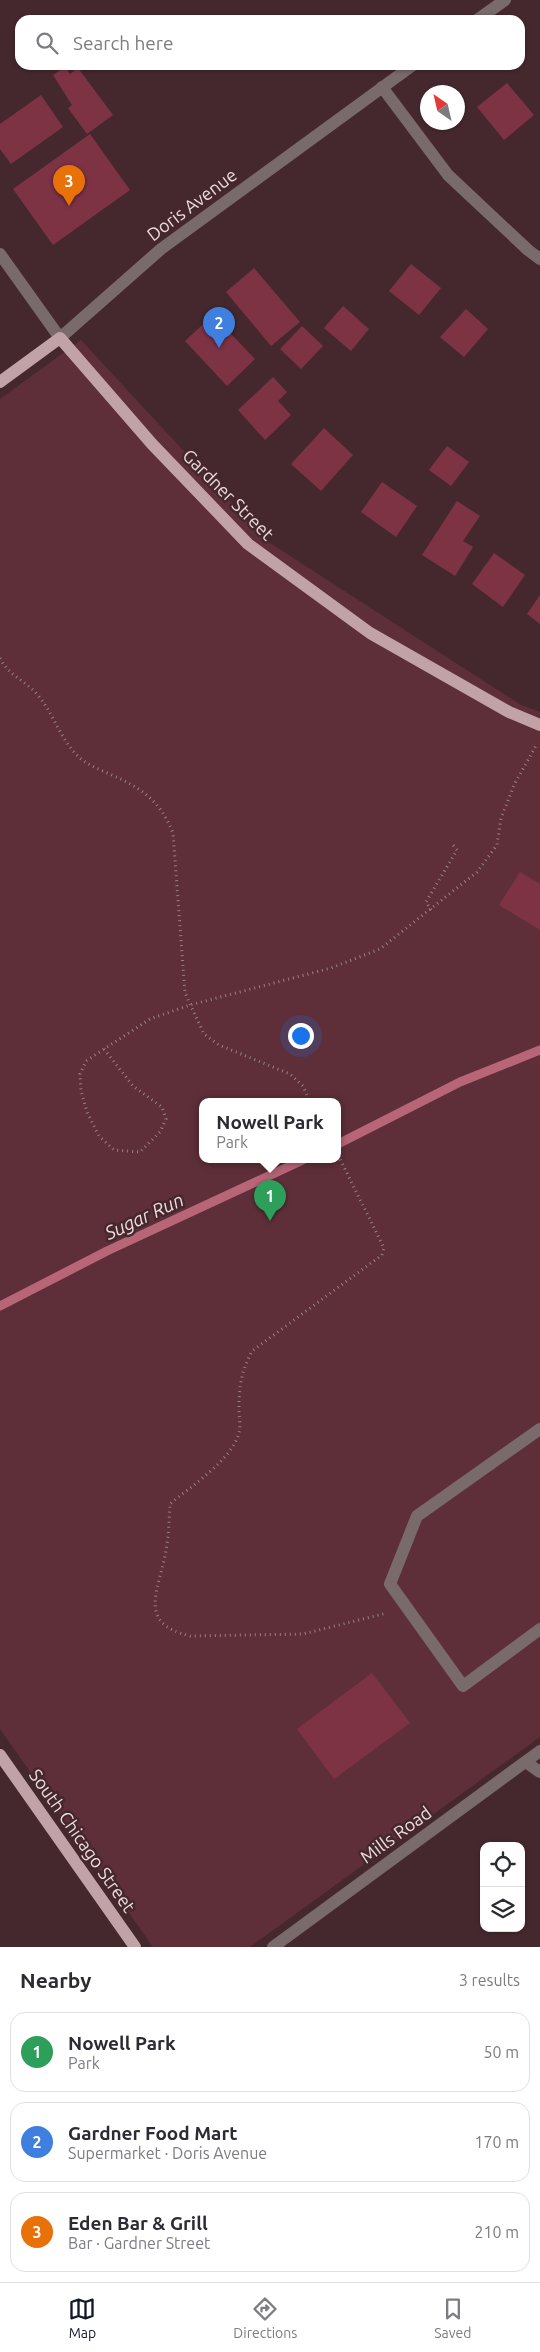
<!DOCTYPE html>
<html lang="en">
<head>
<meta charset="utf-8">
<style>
  :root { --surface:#fff; --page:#f7f7f7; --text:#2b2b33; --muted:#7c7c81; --line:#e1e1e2; --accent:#111827 }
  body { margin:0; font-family:Ubuntu,sans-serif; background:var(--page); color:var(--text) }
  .controls { position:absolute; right:15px; bottom:15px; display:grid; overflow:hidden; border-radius:10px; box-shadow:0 1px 4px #0004 }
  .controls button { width:45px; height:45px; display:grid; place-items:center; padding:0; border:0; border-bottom:1px solid var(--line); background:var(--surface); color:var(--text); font:25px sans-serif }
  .compass { position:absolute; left:420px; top:85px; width:45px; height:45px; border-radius:50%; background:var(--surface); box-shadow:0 1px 4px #0004; rotate:326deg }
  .you { position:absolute; left:300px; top:1035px; width:18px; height:18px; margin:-12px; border:4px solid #fff; border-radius:50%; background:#1a73e8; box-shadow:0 0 0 8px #1a73e833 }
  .badge { display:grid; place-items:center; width:32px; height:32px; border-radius:50%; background:var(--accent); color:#fff; font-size:16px; font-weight:700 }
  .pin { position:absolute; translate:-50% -41px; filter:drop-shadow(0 1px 2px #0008) }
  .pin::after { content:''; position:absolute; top:26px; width:18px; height:15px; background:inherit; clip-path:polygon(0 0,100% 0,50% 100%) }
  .popup { position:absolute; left:199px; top:1098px; width:142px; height:65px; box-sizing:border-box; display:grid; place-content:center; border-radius:10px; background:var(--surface); filter:drop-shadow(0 1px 4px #0005); font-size:16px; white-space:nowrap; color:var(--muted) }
  .popup b { font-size:19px; color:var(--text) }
  .popup::after { content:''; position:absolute; left:50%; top:100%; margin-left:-10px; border:10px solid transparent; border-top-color:var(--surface) }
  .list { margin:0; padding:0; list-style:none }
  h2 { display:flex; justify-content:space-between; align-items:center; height:65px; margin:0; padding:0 20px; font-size:21px }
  h2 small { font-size:16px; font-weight:400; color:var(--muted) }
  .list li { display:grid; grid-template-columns:32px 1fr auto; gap:15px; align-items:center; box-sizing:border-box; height:80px; margin:0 10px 10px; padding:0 10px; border:1px solid var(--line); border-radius:15px }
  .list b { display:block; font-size:19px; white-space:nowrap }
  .list p { margin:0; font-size:16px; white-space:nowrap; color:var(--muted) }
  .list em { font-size:16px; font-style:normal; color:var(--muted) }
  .icon { flex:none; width:28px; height:28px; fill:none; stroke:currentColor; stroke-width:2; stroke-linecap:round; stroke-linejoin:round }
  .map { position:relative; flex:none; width:540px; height:1947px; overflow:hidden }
  .search { position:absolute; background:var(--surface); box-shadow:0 1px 4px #0004; left:15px; right:15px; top:15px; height:55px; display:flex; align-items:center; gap:12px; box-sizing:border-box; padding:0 18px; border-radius:15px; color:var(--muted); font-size:19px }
  .sheet { height:335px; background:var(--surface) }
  nav { display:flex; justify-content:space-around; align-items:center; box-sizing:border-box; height:70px; border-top:1px solid var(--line); background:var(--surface); font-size:14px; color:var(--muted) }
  nav a { display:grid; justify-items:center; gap:2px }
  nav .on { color:var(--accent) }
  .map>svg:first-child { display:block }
  .green { fill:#5e2f39; fill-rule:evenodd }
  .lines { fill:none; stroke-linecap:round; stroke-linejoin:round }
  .stream { stroke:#b86677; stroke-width:9 }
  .building { fill:#7e3345 }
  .path { stroke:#978084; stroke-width:3; stroke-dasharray:1 4; stroke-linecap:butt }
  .minor { stroke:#796a6c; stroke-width:12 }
  .major { stroke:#c0a2a7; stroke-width:12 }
  .labels { text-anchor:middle; stroke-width:5; stroke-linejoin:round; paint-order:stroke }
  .street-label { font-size:18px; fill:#eddadd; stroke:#44282d }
  .water-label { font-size:19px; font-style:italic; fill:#f2dade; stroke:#44282d }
</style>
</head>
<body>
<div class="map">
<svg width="540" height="1947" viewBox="0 0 540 1947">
  <rect width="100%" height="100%" fill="#44282d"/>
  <path class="green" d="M81,340L267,541L521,705L540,712V1737L250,1947H153L0,1729V399ZM202,1102H338V1160H202Z"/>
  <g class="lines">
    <g class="stream">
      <polyline points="338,1144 460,1082 540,1050"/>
      <polyline points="0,1306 107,1251 303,1160"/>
    </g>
  </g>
  <g class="building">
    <polygon points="65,67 70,74 78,68 113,115 87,134 68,108 72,105 53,75"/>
    <polygon points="507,83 534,115 504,140 477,107"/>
    <polygon points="41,95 63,127 11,164 0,149 0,124"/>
    <polygon points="90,134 130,190 53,245 13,189"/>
    <polygon points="411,264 441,288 419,315 389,291"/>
    <polygon points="254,268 300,322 271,346 226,292"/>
    <polygon points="343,306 369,329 351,351 324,328"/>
    <polygon points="466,309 488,329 464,357 440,337"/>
    <polygon points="213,315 255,359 227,386 185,341"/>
    <polygon points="302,326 323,346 301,369 280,349"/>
    <polygon points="273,377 287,392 278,401 291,415 265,440 238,410"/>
    <polygon points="324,428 353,455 321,491 291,464"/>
    <polygon points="447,446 469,462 451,486 429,470"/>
    <polygon points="382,482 417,506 396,537 361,512"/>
    <polygon points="457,501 480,516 463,541 473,547 455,576 422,555"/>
    <polygon points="494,553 525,575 503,607 472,584"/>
    <polygon points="540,595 540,624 527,614"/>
    <polygon points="520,872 540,884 540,930 499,905"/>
    <polygon points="372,1673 410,1723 334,1779 297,1729"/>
  </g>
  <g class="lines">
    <g class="path">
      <path d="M0,658C7,673 21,679 33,690C53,709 59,740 81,759C90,766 101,770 112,775C143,789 160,801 173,833L185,993L204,1034L219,1045L290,1074L303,1086L310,1102"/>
      <polyline points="431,910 426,902 457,850 453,845"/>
      <polyline points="104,1049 133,1086 162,1107 166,1119 160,1132 140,1152 114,1150 99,1136 87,1112 81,1091 80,1074 86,1061 150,1019 190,1005 331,968 380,949 477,872 497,845 501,818 515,783 537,744"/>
      <path d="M338,1155L384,1248L382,1255L252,1351C241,1372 239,1387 239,1410C239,1417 241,1426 239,1433C231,1461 191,1486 170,1504C169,1519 169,1536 166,1550C160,1589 135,1623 190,1636L303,1634L387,1613"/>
    </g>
    <g class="minor">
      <polyline points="477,20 505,0"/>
      <polyline points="382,87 448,175 528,250 540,259"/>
      <polyline points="0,254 60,338 161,249 413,65"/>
      <polyline points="540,1429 417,1516 390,1584 463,1686 540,1629"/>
      <polyline points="526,1762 540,1772"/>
      <polyline points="273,1947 540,1751"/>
    </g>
    <g class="major">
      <polyline points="0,382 60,338 152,444 248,544 370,633 509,712 540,725"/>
      <polyline points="0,1755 135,1947"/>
    </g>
  </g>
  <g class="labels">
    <g class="street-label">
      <text transform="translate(192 205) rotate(-37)" y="6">Doris Avenue</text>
      <text transform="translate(228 495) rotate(45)" y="6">Gardner Street</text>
      <text transform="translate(396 1835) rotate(-36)" y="6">Mills Road</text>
      <text transform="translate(82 1841) rotate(55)" y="6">South Chicago Street</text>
    </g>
    <g class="water-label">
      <text transform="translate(144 1216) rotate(-25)" y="7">Sugar Run</text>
    </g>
  </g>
</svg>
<div class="controls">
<button><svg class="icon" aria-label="locate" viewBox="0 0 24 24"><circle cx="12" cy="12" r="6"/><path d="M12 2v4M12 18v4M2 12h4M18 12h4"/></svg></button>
<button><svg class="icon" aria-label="layers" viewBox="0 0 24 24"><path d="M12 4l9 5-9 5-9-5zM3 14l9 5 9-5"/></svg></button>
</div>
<svg class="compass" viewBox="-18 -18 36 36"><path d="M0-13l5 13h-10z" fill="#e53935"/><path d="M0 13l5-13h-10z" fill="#7c7c81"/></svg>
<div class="you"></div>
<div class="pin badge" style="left:270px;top:1221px;background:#2e9e5b">1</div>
<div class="popup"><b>Nowell Park</b>Park</div>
<div class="pin badge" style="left:219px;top:348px;background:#3f7fe0">2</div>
<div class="pin badge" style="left:69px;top:206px;background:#e8710a">3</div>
<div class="search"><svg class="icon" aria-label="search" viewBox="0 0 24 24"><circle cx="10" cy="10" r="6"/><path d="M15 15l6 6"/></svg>Search here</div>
</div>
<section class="sheet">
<h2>Nearby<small>3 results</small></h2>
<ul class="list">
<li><span class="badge" style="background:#2e9e5b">1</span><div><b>Nowell Park</b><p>Park</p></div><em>50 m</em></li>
<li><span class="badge" style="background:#3f7fe0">2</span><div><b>Gardner Food Mart</b><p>Supermarket · Doris Avenue</p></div><em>170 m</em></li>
<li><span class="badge" style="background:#e8710a">3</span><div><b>Eden Bar &amp; Grill</b><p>Bar · Gardner Street</p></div><em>210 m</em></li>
</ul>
</section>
<nav>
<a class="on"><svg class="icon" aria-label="map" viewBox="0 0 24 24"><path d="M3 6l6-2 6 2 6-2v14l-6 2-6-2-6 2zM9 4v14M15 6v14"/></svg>Map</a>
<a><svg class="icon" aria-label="directions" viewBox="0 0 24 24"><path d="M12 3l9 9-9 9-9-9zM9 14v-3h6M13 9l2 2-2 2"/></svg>Directions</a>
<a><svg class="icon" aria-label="saved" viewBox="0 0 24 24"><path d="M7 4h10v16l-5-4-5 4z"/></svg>Saved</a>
</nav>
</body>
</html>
